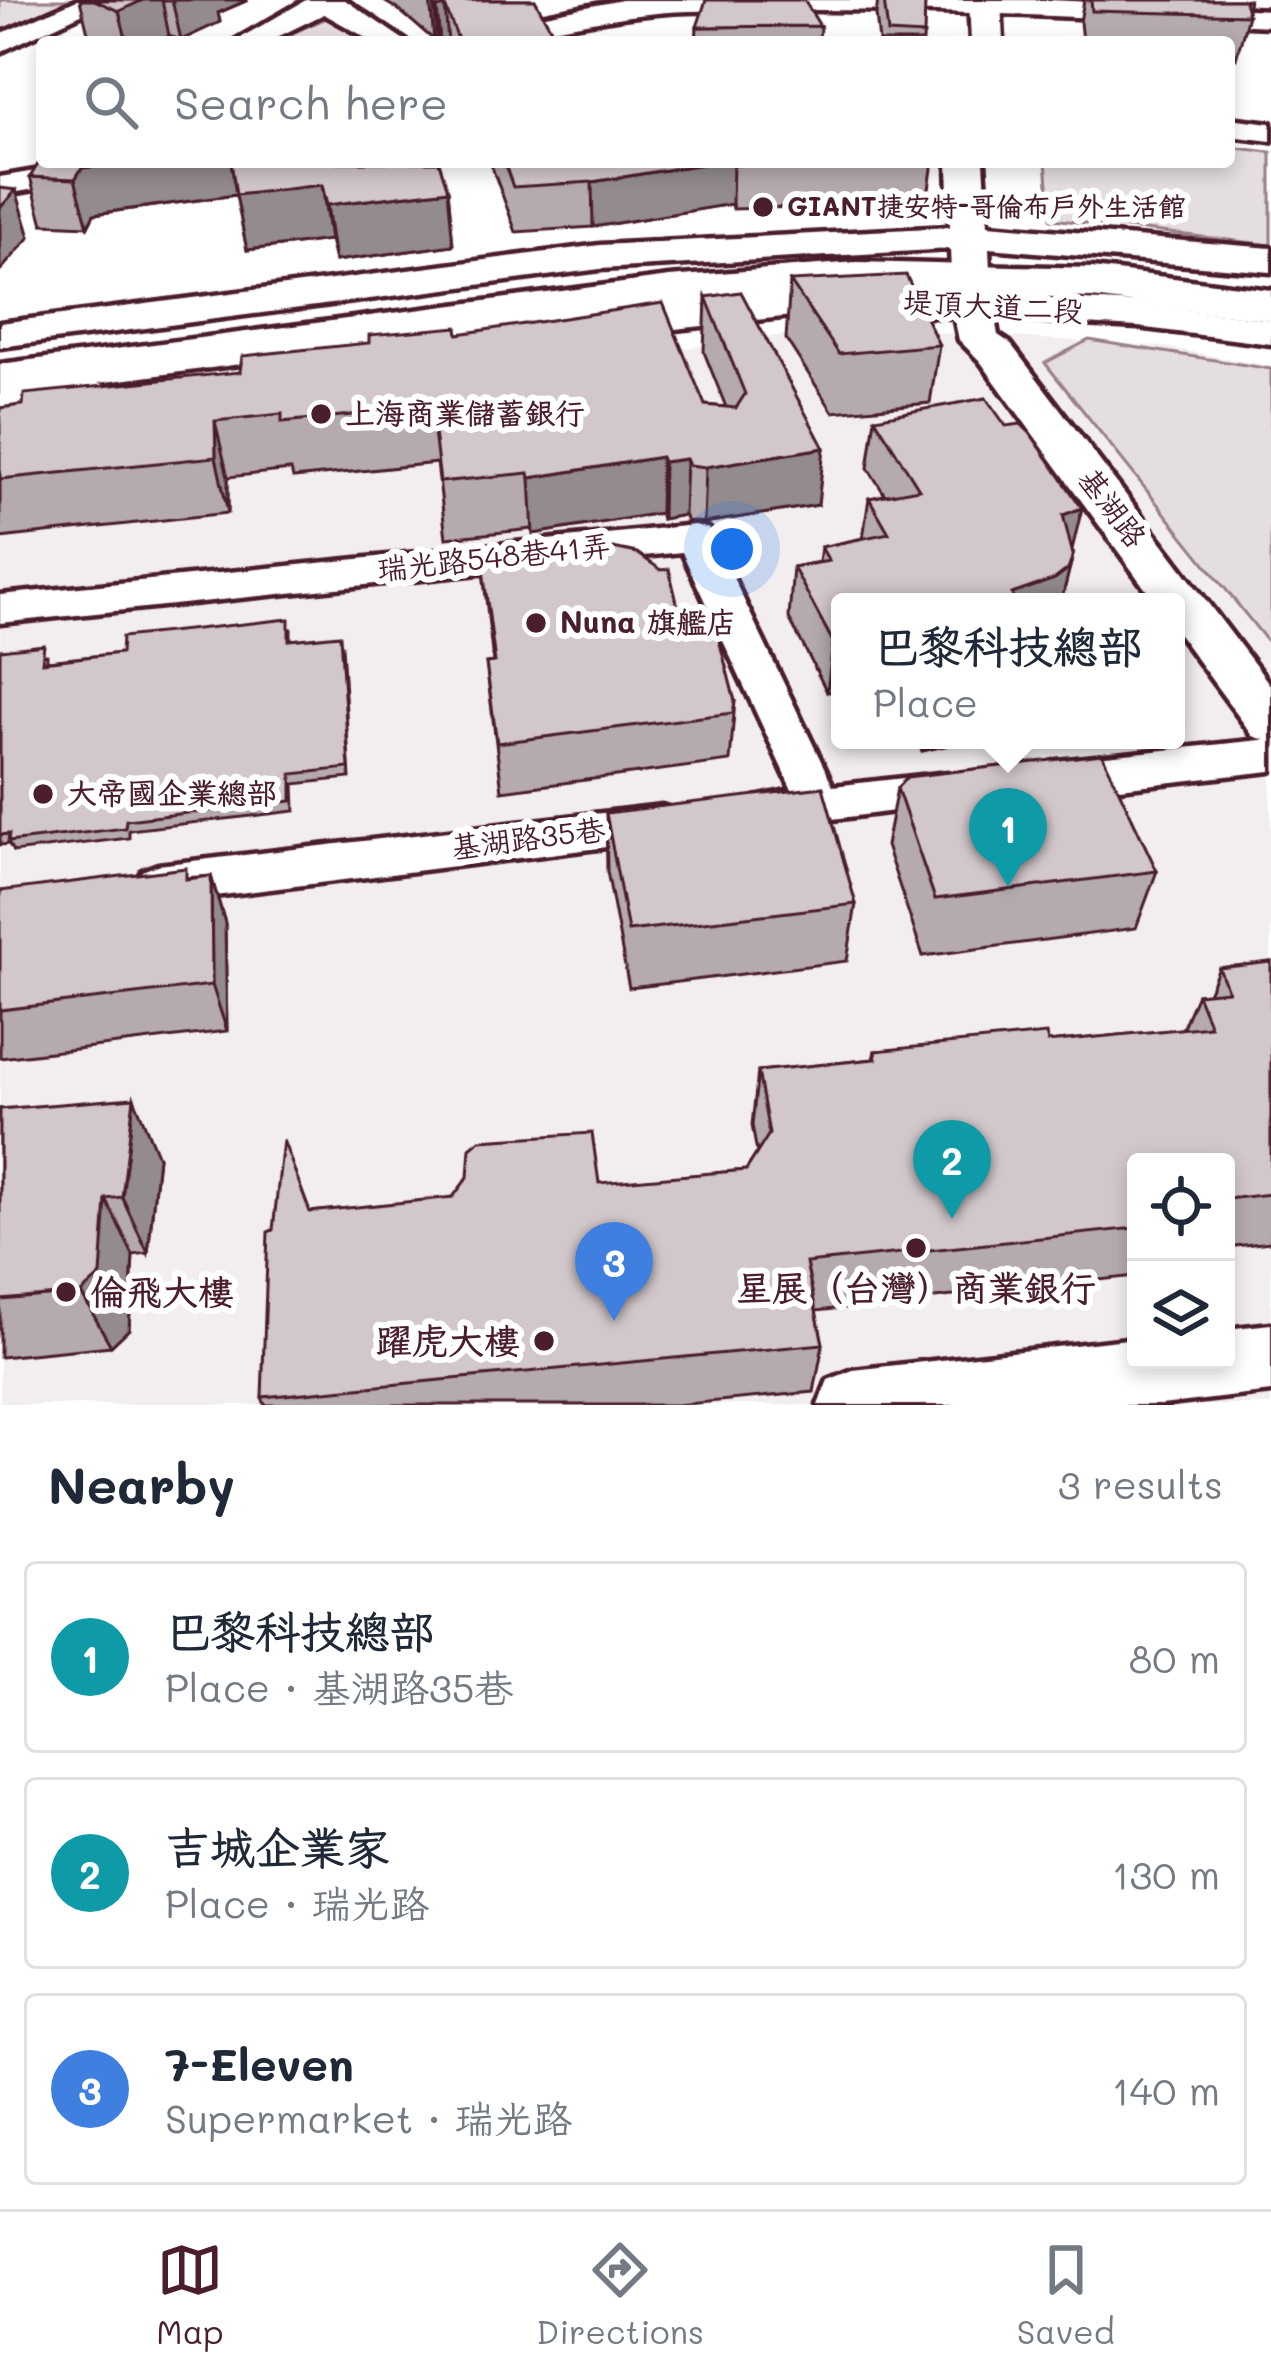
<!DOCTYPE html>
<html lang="en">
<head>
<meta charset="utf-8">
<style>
  :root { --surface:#fff; --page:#f6f6f7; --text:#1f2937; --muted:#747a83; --line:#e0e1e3; --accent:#4a1f2b }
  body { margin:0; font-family:Mali,"LXGW WenKai TC",sans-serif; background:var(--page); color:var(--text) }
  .controls { position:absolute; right:36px; bottom:36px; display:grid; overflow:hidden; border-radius:12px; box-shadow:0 6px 18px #0003 }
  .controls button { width:108px; height:108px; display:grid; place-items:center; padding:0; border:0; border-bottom:3px solid var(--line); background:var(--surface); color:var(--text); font:60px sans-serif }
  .you { position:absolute; left:732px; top:549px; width:42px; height:42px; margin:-30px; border:9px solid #fff; border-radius:50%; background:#1a73e8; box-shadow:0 0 0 18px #1a73e833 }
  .badge { display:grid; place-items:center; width:78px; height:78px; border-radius:50%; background:var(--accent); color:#fff; font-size:39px; font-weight:700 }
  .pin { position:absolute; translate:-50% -99px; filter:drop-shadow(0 3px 6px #0008) }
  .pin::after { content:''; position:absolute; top:63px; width:42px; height:36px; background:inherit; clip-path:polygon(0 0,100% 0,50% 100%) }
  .popup { position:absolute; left:831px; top:593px; width:354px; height:156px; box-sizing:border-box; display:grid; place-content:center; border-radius:12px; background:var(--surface); filter:drop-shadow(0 3px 9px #0005); font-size:39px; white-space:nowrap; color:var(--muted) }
  .popup b { font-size:45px; color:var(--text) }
  .popup::after { content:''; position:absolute; left:50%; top:100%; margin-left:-24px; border:24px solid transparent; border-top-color:var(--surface) }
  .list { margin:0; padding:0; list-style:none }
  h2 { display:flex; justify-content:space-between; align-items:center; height:156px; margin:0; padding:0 48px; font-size:51px }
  h2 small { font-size:39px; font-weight:400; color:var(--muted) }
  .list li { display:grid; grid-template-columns:78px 1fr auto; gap:36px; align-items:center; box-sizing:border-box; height:192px; margin:0 24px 24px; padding:0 24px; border:3px solid var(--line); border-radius:12px }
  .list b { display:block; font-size:45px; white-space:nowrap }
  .list p { margin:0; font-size:39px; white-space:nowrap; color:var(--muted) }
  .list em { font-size:39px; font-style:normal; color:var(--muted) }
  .icon { flex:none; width:66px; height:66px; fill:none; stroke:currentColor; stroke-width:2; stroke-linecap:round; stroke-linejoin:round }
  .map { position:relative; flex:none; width:1271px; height:1405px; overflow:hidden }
  .search { position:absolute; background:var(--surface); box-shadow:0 6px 18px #0003; left:36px; right:36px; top:36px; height:132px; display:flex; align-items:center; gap:30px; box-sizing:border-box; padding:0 42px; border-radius:12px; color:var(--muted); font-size:45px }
  .sheet { height:804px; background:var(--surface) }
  nav { display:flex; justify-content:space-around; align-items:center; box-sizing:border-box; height:168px; border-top:3px solid var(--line); background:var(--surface); font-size:33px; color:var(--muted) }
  nav a { display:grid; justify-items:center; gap:6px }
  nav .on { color:var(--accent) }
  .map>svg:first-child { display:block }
  .built { fill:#f2eeef; fill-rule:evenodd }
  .green { fill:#e5dee0; stroke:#987e86; stroke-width:3 }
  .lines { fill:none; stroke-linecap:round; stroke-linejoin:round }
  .minor-casing { stroke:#4a1f2b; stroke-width:9 }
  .tertiary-casing { stroke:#4a1f2b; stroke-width:9 }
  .trunk-casing { stroke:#4a1f2b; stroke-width:9 }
  .minor { fill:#fff; fill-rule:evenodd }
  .tertiary { fill:#fff; fill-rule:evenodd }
  .trunk { fill:#fff; fill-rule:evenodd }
  .wall { fill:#b5abaf; stroke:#4a1f2b; stroke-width:3 }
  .shaded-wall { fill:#938b8e; stroke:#4a1f2b; stroke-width:3 }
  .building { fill:#d2c7cb; stroke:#4a1f2b; stroke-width:3 }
  .poi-dot { fill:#4a1f2b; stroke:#fff; stroke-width:4.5 }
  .labels { text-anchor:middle; stroke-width:12; stroke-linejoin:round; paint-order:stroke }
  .far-poi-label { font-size:27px; font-weight:bold; fill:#4a1f2b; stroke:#fff; text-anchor:start }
  .street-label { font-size:30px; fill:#4a1f2b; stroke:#fff }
  .poi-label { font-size:30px; font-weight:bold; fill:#4a1f2b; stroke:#fff; text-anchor:start }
  .near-poi-label { font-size:36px; font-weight:bold; fill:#4a1f2b; stroke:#fff }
</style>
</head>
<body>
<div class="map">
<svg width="1271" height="1405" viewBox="0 0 1271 1405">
  <rect width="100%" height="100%" fill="#fff"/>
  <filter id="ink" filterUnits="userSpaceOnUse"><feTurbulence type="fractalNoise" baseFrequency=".00833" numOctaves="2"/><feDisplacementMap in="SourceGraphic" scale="24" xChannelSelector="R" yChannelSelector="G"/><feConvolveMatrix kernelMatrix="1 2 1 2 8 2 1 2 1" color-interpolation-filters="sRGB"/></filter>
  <g filter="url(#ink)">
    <path class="built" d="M846,327L1159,346L1271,366V1405H0V436ZM840,602H1176V740H840ZM1136,1162H1226V1360H1136Z"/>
    <g class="green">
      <polygon points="0,0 104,0 0,46"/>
      <polygon points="329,17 370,42 271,42"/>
      <polygon points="1229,147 1271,152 1271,245 1051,219 1046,162 1229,162"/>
      <polygon points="1089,340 1271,369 1271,646 1045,363"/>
    </g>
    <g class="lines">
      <g class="minor-casing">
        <g id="minor">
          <polygon points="77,0 111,0 0,52 0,34"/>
          <polygon points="306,0 345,0 407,42 374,42 324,14 267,42 233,42"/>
          <path d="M622,0H1048L1271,10V26C1077,17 883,6 689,11C603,13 522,42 437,42L450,34Z"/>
          <polygon points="1229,118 1271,123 1271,141 1229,136"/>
          <polygon points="88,162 155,162 140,171 0,195 0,177"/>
          <polygon points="695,525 709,529 714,538 833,786 948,773 964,778 970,790 964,802 771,827 755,822 749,810 755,798 792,790 682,552 0,623 0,595"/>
          <polygon points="1271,739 1271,771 1057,795 1042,790 1035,778 1042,766 1057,761"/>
          <polygon points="662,806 678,811 684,823 678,835 662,840 158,903 142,897 135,884 142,871 158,865"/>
        </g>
      </g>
      <g class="tertiary-casing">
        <g id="tertiary">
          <polygon points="969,0 1001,0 1003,42 971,42"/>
          <polygon points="948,162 984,162 988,225 1271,248 1271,272 989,248 991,295 1138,303 1271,320 1271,344 1138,327 995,319 998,335 1010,343 1271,686 1271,742 1253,736 1176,631 1176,602 1155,602 980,361 959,340 954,317 837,311 603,337 589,334 583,325 589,316 603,313 837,287 952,293 950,249 600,269 0,347 0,323 600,245 950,227"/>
          <polygon points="90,381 105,385 111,394 105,403 0,420 0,394"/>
          <polygon points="1271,1324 1271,1392 1161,1405 818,1405 828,1380 853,1370 1136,1338 1136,1360 1226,1360 1226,1329"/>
        </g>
      </g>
      <g class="trunk-casing">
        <polygon id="trunk" points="857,262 1092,268 1271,290 1271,320 1092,298 857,292 669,307 0,396 0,364 669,277"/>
      </g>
      <use href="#minor" class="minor"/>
      <use href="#tertiary" class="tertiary"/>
      <use href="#trunk" class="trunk"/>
    </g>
    <g class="wall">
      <polygon points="80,0 248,0 218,13 220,22 181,40 169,36 156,42 100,42 89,37"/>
      <polygon points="382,0 535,0 558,42 438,42 437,38 434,40 399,10"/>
      <polygon points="878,0 925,0 923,42 879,42 876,15"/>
      <polygon points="1084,0 1249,0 1247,10 1248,15 1236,59 1229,59 1229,42 1082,42 1080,22"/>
      <polygon points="820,26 819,42 696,42 697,27"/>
      <polygon points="490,162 933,162 927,203 733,209 732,204 593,227 516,232"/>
      <polygon points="30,177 448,190 453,245 335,261 330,240 247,250 236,195 94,214 88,226 43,224"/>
      <polygon points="790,281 939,345 930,403 833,412 786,339"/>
      <polygon points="706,297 818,505 704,523 687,521 684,515 662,519 660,513 533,534 533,529 446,538 437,463 293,478 291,470 228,477 228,513 0,538 0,408 240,372 458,334 705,405 726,407 704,352"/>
      <polygon points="875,418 1072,551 1073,555 1061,602 840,602 840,700 835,691 827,692 789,618 793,567 819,562 821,547 863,538 869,498 885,495 868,468"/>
      <polygon points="482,562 684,632 735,701 730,761 502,791 486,663 493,662"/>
      <polygon points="291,629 291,640 342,645 350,778 294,784 295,811 129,830 129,838 13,852 9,844 0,845 0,650 47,655 47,661 121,653"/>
      <polygon points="915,740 970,740 922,751"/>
      <polygon points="897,788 1157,871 1136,928 923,956 886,846"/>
      <polygon points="606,813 856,904 847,961 629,988 607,871"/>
      <polygon points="211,876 225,923 227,1031 0,1058 0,891"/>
      <polygon points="1271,962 1271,1242 1226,1247 1226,1162 1136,1162 1136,1276 816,1311 823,1344 814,1392 676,1405 265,1405 262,1397 310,1212 746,1170 757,1153 752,1125 758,1071 873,1059 875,1051 1048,1042 1182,1029 1197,994 1208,993 1219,968"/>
      <polygon points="0,1109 158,1157 148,1253 133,1255 129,1329 111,1346 0,1357"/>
    </g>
    <g class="shaded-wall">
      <polygon points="143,0 162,0 169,36 156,42 127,42 119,11"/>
      <polygon points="172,0 248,0 218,13 220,22 181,40"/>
      <polygon points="430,0 503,0 445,6 448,42 440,42 437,8 434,4 437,38 434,40"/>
      <polygon points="128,162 239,162 322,185 330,240 247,250 236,195 94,214 88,226 75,179 82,168"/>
      <polygon points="715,162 733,162 732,204 593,227 592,182"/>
      <polygon points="16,190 30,237 0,271 0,208"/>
      <polygon points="448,190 453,245 335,261 327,205"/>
      <polygon points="215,421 228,477 228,513 216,457"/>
      <polygon points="824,448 818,505 704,523 706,467"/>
      <polygon points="661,457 660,513 533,534 530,478"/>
      <polygon points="686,459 684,515 662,519 663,462"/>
      <polygon points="1082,508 1070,558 1063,515"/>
      <polygon points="1073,555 1061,602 1010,602 1012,594"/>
      <polygon points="840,641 835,691 827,692 833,642"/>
      <polygon points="924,740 970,740 922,751"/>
      <polygon points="211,876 225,923 227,1031 212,985"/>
      <polygon points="134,1098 158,1157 148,1253 122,1197"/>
      <polygon points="106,1199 133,1255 129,1329 111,1346 81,1293"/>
    </g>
    <g class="building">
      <polygon points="94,0 143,0 119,11"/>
      <polygon points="479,0 535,0 558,42 459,42 445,6 437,8 434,4"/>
      <polygon points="706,0 804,0 820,26 697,27"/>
      <polygon points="884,0 925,0 924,35 888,33"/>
      <polygon points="1091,0 1244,0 1248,15 1092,11"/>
      <polygon points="42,158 42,162 128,162 82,168 75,179 30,177"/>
      <polygon points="231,162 439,162 448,190 327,205 322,185 236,195"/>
      <polygon points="504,162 715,162 592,182 513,187"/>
      <polygon points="734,162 813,162 735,165"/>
      <polygon points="0,188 16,190 0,208"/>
      <polygon points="906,275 939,345 839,354 790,281"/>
      <polygon points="741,292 824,448 706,467 689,465 686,459 663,462 661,457 530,478 529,473 440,482 431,407 282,422 282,414 215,421 216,457 0,479 0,408 23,405 24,394 240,372 242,356 369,343 369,335 457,327 458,334 663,303 705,405 736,408 745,394 706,297"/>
      <polygon points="986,398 1006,426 1021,424 1030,433 1082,508 1063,515 1073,555 1068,569 1055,579 1012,594 1014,602 840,602 840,641 833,642 793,567 829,561 821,547 889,533 869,498 919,489 875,418"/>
      <polygon points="613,548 637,553 661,570 669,569 684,632 716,628 735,701 733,713 497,743 486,663 495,662 482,562"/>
      <polygon points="289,619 289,640 340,635 349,768 292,774 292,801 126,820 125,828 8,842 9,834 0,835 0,650 44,645 42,662 121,653 122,637"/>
      <polygon points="1102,754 1157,871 935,899 897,788 907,777"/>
      <polygon points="823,787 856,904 628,931 606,813"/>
      <polygon points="186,868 186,879 211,876 212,985 0,1010 0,891"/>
      <polygon points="1271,962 1271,1194 1226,1199 1226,1162 1136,1162 1136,1228 806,1263 823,1344 262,1397 268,1232 273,1230 283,1140 310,1212 453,1197 468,1177 470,1148 480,1140 592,1133 599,1183 746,1170 769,1134 758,1071 876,1059 875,1051 1046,1034 1048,1042 1210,1026 1197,994 1228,991 1219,968"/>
      <polygon points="134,1098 122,1197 106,1199 101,1275 81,1293 0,1300 0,1109"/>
    </g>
  </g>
  <g class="poi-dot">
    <circle cx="763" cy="207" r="12"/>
    <circle cx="321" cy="414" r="12"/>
    <circle cx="536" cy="623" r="12"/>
    <circle cx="43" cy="794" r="12"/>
    <circle cx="916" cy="1248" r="12"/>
    <circle cx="66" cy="1292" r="12"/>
    <circle cx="544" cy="1341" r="12"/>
  </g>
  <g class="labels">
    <g class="far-poi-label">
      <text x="787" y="216">GIANT捷安特-哥倫布戶外生活館</text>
    </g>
    <g class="street-label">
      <text transform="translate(993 307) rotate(3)" y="10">堤頂大道二段</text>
      <text transform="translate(1112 508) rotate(53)" y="10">基湖路</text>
      <text transform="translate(494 558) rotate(-6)" y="10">瑞光路548巷41弄</text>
      <text transform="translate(528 839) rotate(-7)" y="10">基湖路35巷</text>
    </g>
    <g class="poi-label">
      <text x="345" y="424">上海商業儲蓄銀行</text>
      <text x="560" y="633">Nuna 旗艦店</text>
      <text x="67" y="804">大帝國企業總部</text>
    </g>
    <g class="near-poi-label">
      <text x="916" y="1301">星展（台灣）商業銀行</text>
      <text x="90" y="1305" text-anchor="start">倫飛大樓</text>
      <text x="520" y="1354" text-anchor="end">躍虎大樓</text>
    </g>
  </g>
</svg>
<div class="controls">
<button><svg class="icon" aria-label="locate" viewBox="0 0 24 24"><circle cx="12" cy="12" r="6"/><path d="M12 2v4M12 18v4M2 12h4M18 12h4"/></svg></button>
<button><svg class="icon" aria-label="layers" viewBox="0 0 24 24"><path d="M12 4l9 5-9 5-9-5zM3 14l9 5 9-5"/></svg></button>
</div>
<div class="you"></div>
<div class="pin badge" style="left:1008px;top:887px;background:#0f9aa8">1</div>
<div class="popup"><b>巴黎科技總部</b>Place</div>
<div class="pin badge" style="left:952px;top:1219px;background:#0f9aa8">2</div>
<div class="pin badge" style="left:614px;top:1321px;background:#3f7fe0">3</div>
<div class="search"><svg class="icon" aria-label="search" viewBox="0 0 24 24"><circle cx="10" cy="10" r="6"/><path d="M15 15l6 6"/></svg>Search here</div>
</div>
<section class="sheet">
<h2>Nearby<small>3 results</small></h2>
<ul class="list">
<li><span class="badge" style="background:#0f9aa8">1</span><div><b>巴黎科技總部</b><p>Place · 基湖路35巷</p></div><em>80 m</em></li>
<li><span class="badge" style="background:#0f9aa8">2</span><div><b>吉城企業家</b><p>Place · 瑞光路</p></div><em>130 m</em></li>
<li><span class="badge" style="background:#3f7fe0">3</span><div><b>7-Eleven</b><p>Supermarket · 瑞光路</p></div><em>140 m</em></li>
</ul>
</section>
<nav>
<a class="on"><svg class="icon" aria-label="map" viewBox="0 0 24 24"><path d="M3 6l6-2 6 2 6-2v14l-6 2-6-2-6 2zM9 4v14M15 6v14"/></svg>Map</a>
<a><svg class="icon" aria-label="directions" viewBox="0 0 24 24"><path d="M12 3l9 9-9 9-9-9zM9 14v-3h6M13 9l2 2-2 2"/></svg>Directions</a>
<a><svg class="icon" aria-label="saved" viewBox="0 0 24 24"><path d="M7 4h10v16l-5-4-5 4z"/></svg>Saved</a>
</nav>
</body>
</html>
